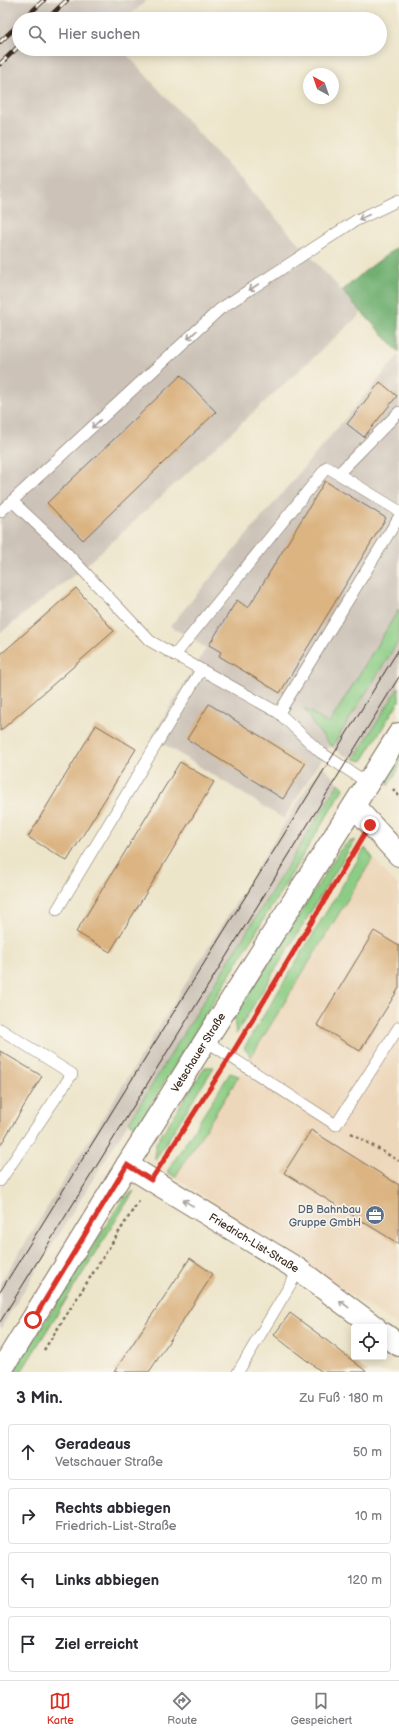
<!DOCTYPE html>
<html lang="de">
<head>
<meta charset="utf-8">
<style>
  :root { --surface:#fff; --page:#f2f2f3; --text:#2b2b33; --muted:#7c7c81; --line:#e1e1e2; --accent:#d93025 }
  body { margin:0; font-family:"Balsamiq Sans",sans-serif; background:var(--page); color:var(--text) }
  .controls { position:absolute; right:12px; bottom:12px; display:grid; overflow:hidden; border-radius:4px; box-shadow:0 2px 10px #0003 }
  .controls button { width:36px; height:36px; display:grid; place-items:center; padding:0; border:0; border-bottom:1px solid var(--line); background:var(--surface); color:var(--text); font:20px sans-serif }
  .compass { position:absolute; left:303px; top:68px; width:36px; height:36px; border-radius:50%; background:var(--surface); box-shadow:0 2px 10px #0003; rotate:320deg }
  .stop { position:absolute; width:12px; height:12px; margin:-9px; border:3px solid #d93025; border-radius:50%; background:#fff }
  .stop.end { background:#d93025; border-color:#fff; box-shadow:0 1px 4px #0008 }
  .list { margin:0; padding:0; list-style:none }
  h2 { display:flex; justify-content:space-between; align-items:center; height:52px; margin:0; padding:0 16px; font-size:17px }
  h2 small { font-size:13px; font-weight:400; color:var(--muted) }
  .list li { display:grid; grid-template-columns:26px 1fr auto; gap:12px; align-items:center; box-sizing:border-box; height:56px; margin:0 8px 8px; padding:0 8px; border:1px solid var(--line); border-radius:4px }
  .list b { display:block; font-size:15px; white-space:nowrap }
  .list p { margin:0; font-size:13px; white-space:nowrap; color:var(--muted) }
  .list em { font-size:13px; font-style:normal; color:var(--muted) }
  .icon { flex:none; width:22px; height:22px; fill:none; stroke:currentColor; stroke-width:2; stroke-linecap:round; stroke-linejoin:round }
  .map { position:relative; flex:none; width:399px; height:1372px; overflow:hidden }
  .search { position:absolute; background:var(--surface); box-shadow:0 2px 10px #0003; left:12px; right:12px; top:12px; height:44px; display:flex; align-items:center; gap:10px; box-sizing:border-box; padding:0 14px; border-radius:22px; color:var(--muted); font-size:15px }
  .sheet { height:308px; background:var(--surface) }
  nav { display:flex; justify-content:space-around; align-items:center; box-sizing:border-box; height:56px; border-top:1px solid var(--line); background:var(--surface); font-size:11px; color:var(--muted) }
  nav a { display:grid; justify-items:center; gap:2px }
  nav .on { color:var(--accent) }
  .map>svg:first-child { display:block }
  .built { fill:#edd7ba }
  .industrial { fill:#ccc2b8 }
  .green { fill:#8ccd85; stroke:#647c52 }
  .forest { fill:#71b072; stroke:#566d48 }
  .building { fill:#dbb482 }
  .lines { fill:none; stroke-linecap:round; stroke-linejoin:round }
  .service-casing { stroke:#796b5a; stroke-width:12 }
  .minor-casing { stroke:#796b5a; stroke-width:24 }
  .tertiary-casing { stroke:#796b5a; stroke-width:24 }
  .path { stroke:#796b5a; stroke-width:2.5; stroke-dasharray:3 3; stroke-linecap:butt }
  .service { stroke:#fff; stroke-width:11 }
  .minor { stroke:#fff; stroke-width:22 }
  .tertiary { stroke:#fff; stroke-width:22 }
  .tram { stroke:#3b2a1e; stroke-width:1 }
  .rail-casing { stroke:#3b2a1e; stroke-width:4.5 }
  .rail { stroke:#f7f3e8; stroke-width:3; stroke-dasharray:9; stroke-linecap:butt }
  .oneway { stroke:#a79f9a }
  .route { stroke:#d93025; stroke-width:5 }
  .labels { text-anchor:middle; stroke-width:3.5; stroke-linejoin:round; paint-order:stroke }
  .street-label { font-size:11px; fill:#3b2a1e; stroke:#f7f3e8 }
  .service-label { font-size:11px; fill:#4e5e75; stroke:#f7f3e8; text-anchor:end }
</style>
</head>
<body>
<div class="map">
<svg width="399" height="1372" viewBox="0 0 399 1372">
  <rect width="100%" height="100%" fill="#f7f3e8"/>
  <filter id="ink" filterUnits="userSpaceOnUse"><feTurbulence type="fractalNoise" baseFrequency=".025" numOctaves="2"/><feDisplacementMap in="SourceGraphic" scale="8" xChannelSelector="R" yChannelSelector="G"/><feConvolveMatrix kernelMatrix="1 2 1 2 8 2 1 2 1" color-interpolation-filters="sRGB"/></filter>
  <filter id="wash" filterUnits="userSpaceOnUse"><feTurbulence type="fractalNoise" baseFrequency=".012" numOctaves="4" result="noise"/><feDisplacementMap in="SourceGraphic" scale="16" xChannelSelector="R" yChannelSelector="G"/><feGaussianBlur stdDeviation="0.9" result="paint"/><feColorMatrix in="noise" values="0 0 0 0 0 0 0 0 0 0 0 0 0 0 0 0 0 1.4 0 .05"/><feComposite in="paint" operator="in"/></filter>
  <g filter="url(#wash)">
    <rect width="100%" height="100%" fill="#ede5ca"/>
    <polygon class="built" points="373,858 399,887 399,1327 175,1177 239,1076"/>
    <g class="industrial">
      <polygon points="0,0 147,0 126,19 19,19 19,49 122,49 362,313 83,568 0,633"/>
      <polygon points="399,355 399,633 284,819 152,737 206,648 170,626"/>
      <polygon points="399,640 399,687 354,759 342,754 332,747"/>
      <polygon points="321,765 339,783 0,1329 0,1284"/>
    </g>
    <g class="green">
      <polygon points="399,609 399,640 332,747 314,726 304,708 329,724"/>
      <polygon points="399,687 399,701 362,761 354,759"/>
      <polygon points="399,755 399,768 388,786 388,774"/>
      <polygon points="339,783 344,788 137,1127 129,1122"/>
      <polygon points="355,840 236,1034 234,1018 340,850 349,842"/>
      <polygon points="365,848 373,858 251,1057 244,1048"/>
      <polygon points="205,1067 214,1067 155,1160 156,1143"/>
      <polygon points="230,1073 239,1076 175,1177 167,1172"/>
      <polygon points="134,1191 21,1372 14,1372 123,1199"/>
    </g>
    <polygon class="forest" points="399,246 399,352 342,291 365,271"/>
    <g id="blocks">
      <g class="building">
        <polygon points="181,375 216,412 83,540 47,503"/>
        <polygon points="380,382 397,396 364,437 347,424"/>
        <polygon points="325,481 386,518 280,693 219,656 221,652 209,645 237,600 248,608"/>
        <polygon points="76,588 114,631 0,731 0,655"/>
        <polygon points="209,704 305,764 283,799 187,739"/>
        <polygon points="96,725 136,749 67,861 28,837"/>
        <polygon points="180,762 214,782 110,952 76,932"/>
        <polygon points="374,931 399,946 399,988 360,1051 317,1025"/>
        <polygon points="0,1051 42,1076 0,1146"/>
        <polygon points="311,1130 399,1185 399,1244 284,1173"/>
        <polygon points="190,1258 213,1274 157,1360 149,1372 114,1372"/>
        <polygon points="290,1313 321,1336 367,1372 322,1372 289,1347 274,1335"/>
      </g>
    </g>
  </g>
  <g filter="url(#ink)">
    <use href="#blocks" fill-opacity="0" stroke="#796b5a" stroke-width="1"/>
    <g class="lines">
      <g class="service-casing">
        <g id="service">
          <polyline points="339,473 399,412"/>
          <polyline points="12,501 60,546 150,641 279,713 320,752 368,783"/>
          <polyline points="0,512 220,309 355,221 399,200"/>
          <polyline points="175,655 327,467 399,511"/>
          <polyline points="279,713 399,517"/>
          <polyline points="57,910 201,670"/>
          <polyline points="0,1029 72,1074 0,1181"/>
          <polyline points="206,1041 336,1125 399,1027"/>
          <polyline points="238,1372 299,1270"/>
        </g>
      </g>
      <g class="minor-casing">
        <g id="minor">
          <polyline points="354,806 399,855"/>
          <path id="s1" d="M127,1165L299,1270L375,1327"/>
          <polyline points="384,1334 399,1345"/>
        </g>
      </g>
      <g class="tertiary-casing">
        <g id="tertiary">
          <path id="s2" d="M0,1372L127,1165L399,734"/>
        </g>
      </g>
      <g class="path">
        <polyline points="393,789 399,796"/>
        <polyline points="239,1043 340,876"/>
        <polyline points="351,1133 399,1161"/>
        <polyline points="164,1161 220,1072"/>
        <polyline points="44,1350 140,1199"/>
      </g>
      <use href="#service" class="service"/>
      <use href="#minor" class="minor"/>
      <use href="#tertiary" class="tertiary"/>
      <g class="tram">
        <polyline points="0,1292 399,649"/>
        <polyline points="0,1322 399,677"/>
      </g>
      <g class="rail-casing">
        <g id="rail">
          <polyline points="24,19 44,0"/>
          <polyline points="47,19 67,0"/>
          <polyline points="0,42 19,24"/>
          <polyline points="0,64 19,46"/>
        </g>
      </g>
      <use href="#rail" class="rail"/>
    </g>
    <defs><path id="oneway-shaft" d="M-6 0H5M1.5-3L5.5 0L1.5 3" fill="none" stroke-width="1.6" stroke-linecap="round" stroke-linejoin="round"/></defs>
    <g class="oneway">
      <use href="#oneway-shaft" transform="translate(364 217) rotate(155)"/>
      <use href="#oneway-shaft" transform="translate(254 287) rotate(147)"/>
      <use href="#oneway-shaft" transform="translate(192 335) rotate(137)"/>
      <use href="#oneway-shaft" transform="translate(96 424) rotate(137)"/>
      <use href="#oneway-shaft" transform="translate(188 1203) rotate(-149)"/>
      <use href="#oneway-shaft" transform="translate(344 1304) rotate(-143)"/>
    </g>
  </g>
  <g class="lines" filter="url(#ink)">
    <polyline class="route" points="33,1320 127,1165 151,1180 230,1057 370,825"/>
  </g>
  <defs>
    <g id="office-disc" transform="scale(1)"><circle r="9.5" fill="#5c6f8a" stroke="#f7f3e8"/><path d="M-6-3h4V-5.5h4V-3h4V5H-6ZM-1-4.5V-3h2v-1.5ZM-6 0V1H6V0Z" fill="#fff"/></g>
  </defs>
  <g fill-rule="evenodd">
    <use href="#office-disc" x="375" y="1215"/>
  </g>
  <g class="labels">
    <g class="street-label">
      <text dy="4" stroke="none"><textPath href="#s2" startOffset="376">Vetschauer Straße</textPath></text>
      <text dy="4" stroke="none"><textPath href="#s1" startOffset="149">Friedrich-List-Straße</textPath></text>
    </g>
    <g class="service-label">
      <text x="361" y="1213">DB Bahnbau<tspan x="361" dy="13">Gruppe GmbH</tspan></text>
    </g>
  </g>
</svg>
<div class="controls">
<button><svg class="icon" aria-label="locate" viewBox="0 0 24 24"><circle cx="12" cy="12" r="6"/><path d="M12 2v4M12 18v4M2 12h4M18 12h4"/></svg></button>
</div>
<svg class="compass" viewBox="-18 -18 36 36"><path d="M0-13l5 13h-10z" fill="#e53935"/><path d="M0 13l5-13h-10z" fill="#7c7c81"/></svg>
<div class="stop" style="left:33px;top:1320px"></div>
<div class="stop end" style="left:370px;top:825px"></div>
<div class="search"><svg class="icon" aria-label="search" viewBox="0 0 24 24"><circle cx="10" cy="10" r="6"/><path d="M15 15l6 6"/></svg>Hier suchen</div>
</div>
<section class="sheet">
<h2>3 Min.<small>Zu Fuß · 180 m</small></h2>
<ul class="list">
<li><svg class="icon" aria-label="ahead" viewBox="0 0 24 24"><path d="M12 20V5M6 11l6-6 6 6"/></svg><div><b>Geradeaus</b><p>Vetschauer Straße</p></div><em>50 m</em></li>
<li><svg class="icon" aria-label="right" viewBox="0 0 24 24"><path d="M7 20v-9h11M14 6l5 5-5 5"/></svg><div><b>Rechts abbiegen</b><p>Friedrich-List-Straße</p></div><em>10 m</em></li>
<li><svg class="icon" aria-label="left" viewBox="0 0 24 24"><path d="M17 20v-9H6M10 6l-5 5 5 5"/></svg><div><b>Links abbiegen</b></div><em>120 m</em></li>
<li><svg class="icon" aria-label="arrive" viewBox="0 0 24 24"><path d="M6 21V4h12l-3 4 3 4H6"/></svg><div><b>Ziel erreicht</b></div></li>
</ul>
</section>
<nav>
<a class="on"><svg class="icon" aria-label="map" viewBox="0 0 24 24"><path d="M3 6l6-2 6 2 6-2v14l-6 2-6-2-6 2zM9 4v14M15 6v14"/></svg>Karte</a>
<a><svg class="icon" aria-label="directions" viewBox="0 0 24 24"><path d="M12 3l9 9-9 9-9-9zM9 14v-3h6M13 9l2 2-2 2"/></svg>Route</a>
<a><svg class="icon" aria-label="saved" viewBox="0 0 24 24"><path d="M7 4h10v16l-5-4-5 4z"/></svg>Gespeichert</a>
</nav>
</body>
</html>
